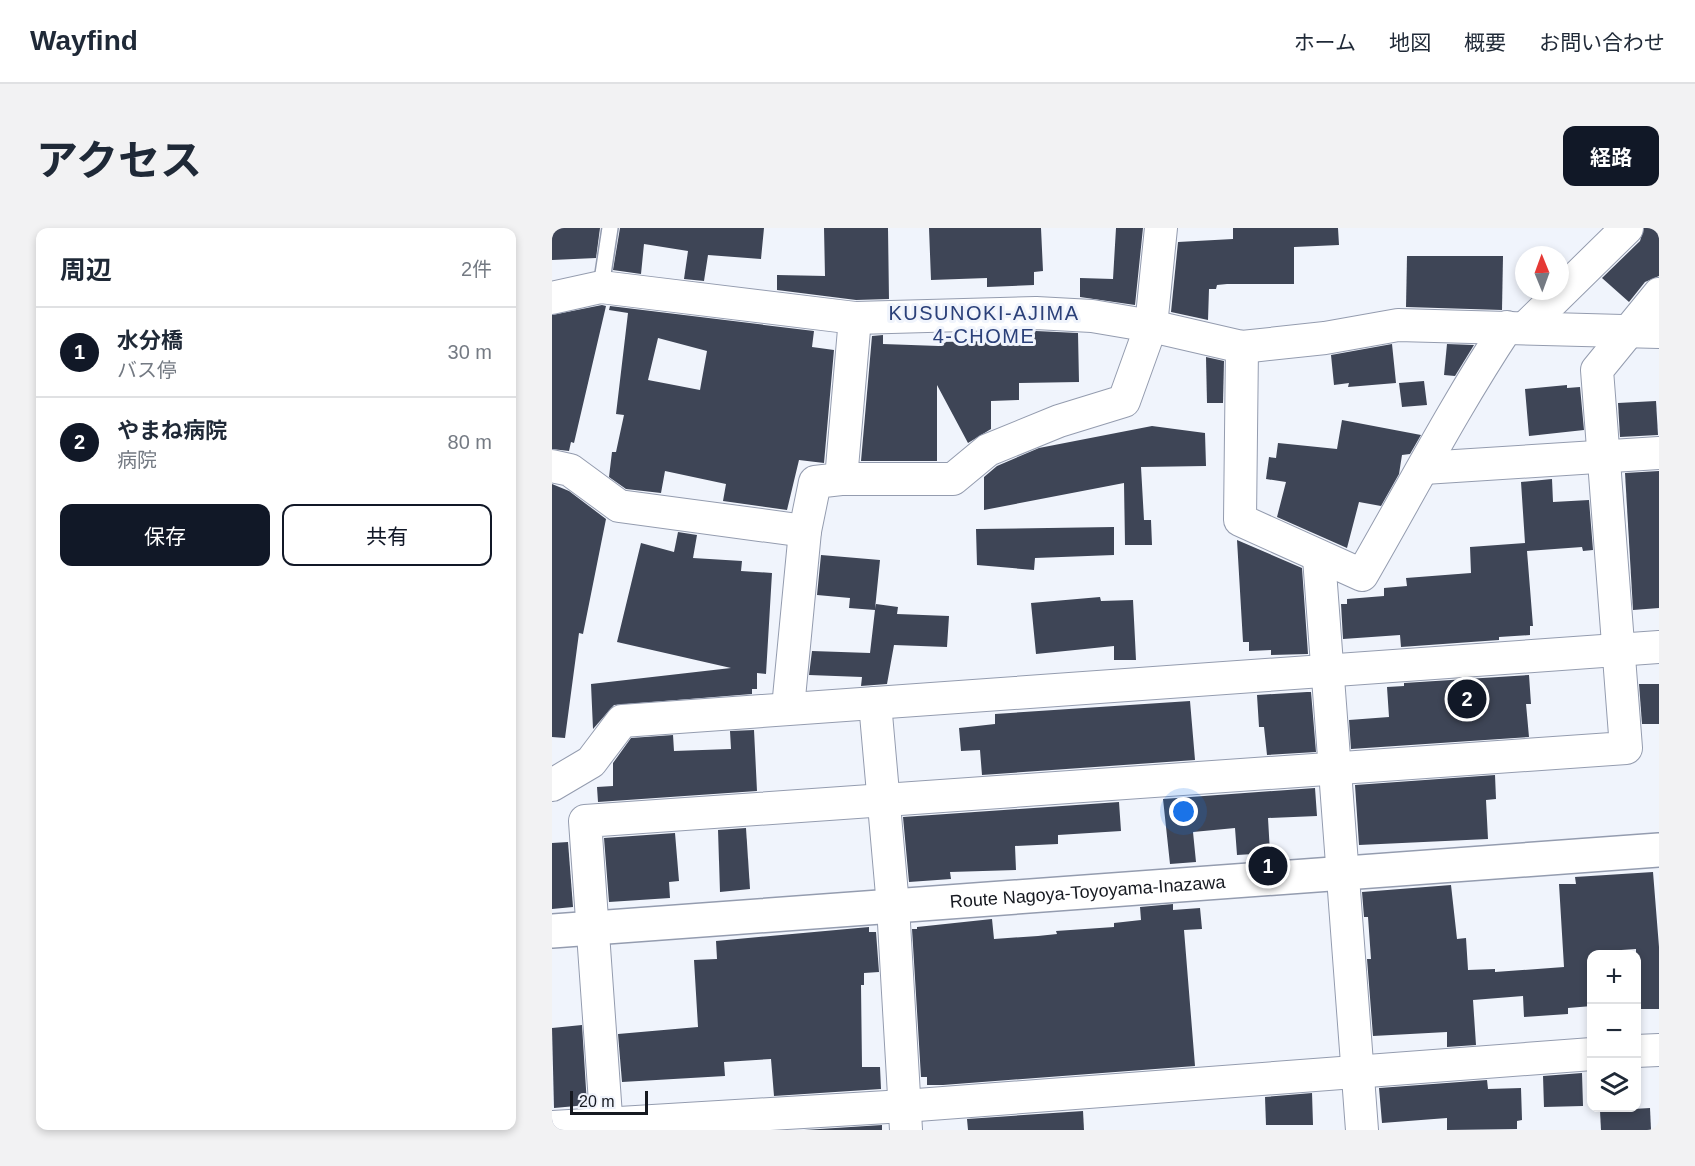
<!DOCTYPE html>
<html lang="ja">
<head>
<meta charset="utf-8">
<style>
  :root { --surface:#fff; --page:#f2f2f3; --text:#1f2937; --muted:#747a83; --line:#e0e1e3; --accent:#111827 }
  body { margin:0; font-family:Helvetica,"Noto Sans JP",sans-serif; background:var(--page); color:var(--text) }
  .controls { position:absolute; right:18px; bottom:18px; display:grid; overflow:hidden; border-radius:12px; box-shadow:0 3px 9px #0003 }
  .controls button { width:54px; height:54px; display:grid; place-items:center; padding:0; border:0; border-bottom:2px solid var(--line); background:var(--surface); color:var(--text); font:30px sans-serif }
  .compass { position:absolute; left:963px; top:18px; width:54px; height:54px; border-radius:50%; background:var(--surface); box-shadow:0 3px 9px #0003; rotate:359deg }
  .scale { position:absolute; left:18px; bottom:15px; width:78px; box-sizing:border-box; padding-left:6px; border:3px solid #161920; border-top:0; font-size:16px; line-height:21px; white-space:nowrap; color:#161920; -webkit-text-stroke:4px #f0f4fc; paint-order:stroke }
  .you { position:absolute; left:632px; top:584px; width:21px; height:21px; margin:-15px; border:4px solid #fff; border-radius:50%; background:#1a73e8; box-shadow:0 0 0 9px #1a73e833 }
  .badge { display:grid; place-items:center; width:39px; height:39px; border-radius:50%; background:var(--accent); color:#fff; font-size:20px; font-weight:700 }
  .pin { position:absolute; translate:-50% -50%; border:3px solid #fff; box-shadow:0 2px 6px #0006 }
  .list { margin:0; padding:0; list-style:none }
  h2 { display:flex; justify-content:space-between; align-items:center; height:78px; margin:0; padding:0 24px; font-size:26px }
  h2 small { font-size:20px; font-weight:400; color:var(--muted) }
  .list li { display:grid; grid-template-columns:39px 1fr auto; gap:18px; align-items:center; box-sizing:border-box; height:90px; padding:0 24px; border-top:2px solid var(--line) }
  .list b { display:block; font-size:22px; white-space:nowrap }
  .list p { margin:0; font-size:20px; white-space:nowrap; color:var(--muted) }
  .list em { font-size:20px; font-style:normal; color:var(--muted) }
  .actions { display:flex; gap:12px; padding:18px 24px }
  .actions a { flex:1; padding:14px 0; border:2px solid var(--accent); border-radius:12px; text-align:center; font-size:21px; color:var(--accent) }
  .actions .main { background:var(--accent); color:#fff }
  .icon { flex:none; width:33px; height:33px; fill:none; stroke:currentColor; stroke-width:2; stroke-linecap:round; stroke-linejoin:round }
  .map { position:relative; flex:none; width:1107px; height:902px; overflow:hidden; border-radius:12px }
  header { display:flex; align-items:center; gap:36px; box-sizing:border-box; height:84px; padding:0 30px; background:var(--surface); border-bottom:2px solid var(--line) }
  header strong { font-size:28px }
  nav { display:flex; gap:33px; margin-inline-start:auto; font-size:21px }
  .intro { display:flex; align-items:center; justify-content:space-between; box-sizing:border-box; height:144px; padding:0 36px }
  h1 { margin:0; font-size:42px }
  .button { padding:15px 27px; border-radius:12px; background:var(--accent); color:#fff; font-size:21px; font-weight:700 }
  main { display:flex; gap:36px; padding:0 36px }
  aside { flex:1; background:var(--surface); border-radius:12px; box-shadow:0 3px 9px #0003 }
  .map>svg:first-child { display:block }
  .building { fill:#3e4556; fill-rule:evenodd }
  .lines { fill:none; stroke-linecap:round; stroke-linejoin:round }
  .service-casing { stroke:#949caf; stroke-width:18 }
  .minor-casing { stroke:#949caf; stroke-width:34 }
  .secondary-casing { stroke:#949caf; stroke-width:36 }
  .service { stroke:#fff; stroke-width:15 }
  .minor { stroke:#fff; stroke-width:32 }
  .secondary { stroke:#fff; stroke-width:33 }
  .labels { text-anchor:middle; stroke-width:6; stroke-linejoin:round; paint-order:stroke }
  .street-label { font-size:18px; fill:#161920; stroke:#f0f4fc }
  .neighbourhood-label { font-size:20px; letter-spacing:1.5px; fill:#2b4079; stroke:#f0f4fc }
</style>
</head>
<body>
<header>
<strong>Wayfind</strong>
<nav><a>ホーム</a><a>地図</a><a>概要</a><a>お問い合わせ</a></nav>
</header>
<div class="intro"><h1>アクセス</h1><a class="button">経路</a></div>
<main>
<aside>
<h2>周辺<small>2件</small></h2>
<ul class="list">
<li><span class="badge">1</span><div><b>水分橋</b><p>バス停</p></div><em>30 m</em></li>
<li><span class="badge">2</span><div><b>やまね病院</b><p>病院</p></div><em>80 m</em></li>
</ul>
<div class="actions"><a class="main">保存</a><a>共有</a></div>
</aside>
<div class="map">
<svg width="1107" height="902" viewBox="0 0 1107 902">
  <rect width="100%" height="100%" fill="#f0f4fc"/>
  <g class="building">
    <polygon points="0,0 48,0 44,30 0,32"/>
    <polygon points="68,0 212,0 209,31 156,27 152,53 132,51 136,23 92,16 89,46 61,42"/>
    <polygon points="272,0 336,0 337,71 304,72 225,62 225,47 273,48"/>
    <polygon points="377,0 489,0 491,43 482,44 482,57 435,59 435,50 379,52"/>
    <polygon points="564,0 591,0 583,77 528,69 528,50 561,51"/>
    <polygon points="681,0 786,0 787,17 742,19 742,56 675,56 665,57 664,61 657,61 656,92 619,84 626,14 681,11"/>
    <polygon points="1092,0 1107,0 1107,48 1093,54 1077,74 1050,50 1088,13"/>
    <polygon points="855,28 951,28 950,82 854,79"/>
    <polygon points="50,77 54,78 22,215 19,214 17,223 0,221 0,87"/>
    <path d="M58,78L262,103L260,119L282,122L272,235L247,232L235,282L171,273L174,256L113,243L109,265L74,261L57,249L60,224H64L72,187L64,186L76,85L57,82ZM106,110L155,123L148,162L96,152Z"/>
    <polygon points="484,103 526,105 527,154 467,155 467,172 439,173 439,201 416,215 385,157 385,233 309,233 320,108 331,107 331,116 387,118 387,114 443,113 443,104"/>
    <polygon points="840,116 844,155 796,159 797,155 782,157 779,127"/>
    <polygon points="895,116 922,117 903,148 892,147"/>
    <polygon points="654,129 672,133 671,175 655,175"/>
    <polygon points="872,153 875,177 850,179 847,155"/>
    <polygon points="1015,157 1015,160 1028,159 1032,202 977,208 973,161"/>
    <polygon points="1104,173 1106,207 1068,209 1066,175"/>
    <polygon points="790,192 869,207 858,226 850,227 847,246 829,278 807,274 795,320 725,289 734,254 714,251 717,229 724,230 726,215 785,221"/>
    <polygon points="600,198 653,205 654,238 589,239 592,292 599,292 600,317 573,317 572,255 432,282 432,249 445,238 487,220"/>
    <polygon points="1107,243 1107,380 1081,382 1073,245"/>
    <polygon points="1000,251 1001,274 1037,272 1041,322 1031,323 1030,319 975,323 981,398 978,398 978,407 947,409 947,412 849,419 848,407 791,411 789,376 795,376 795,371 832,368 832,360 855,358 854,350 919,345 918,319 973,315 969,254"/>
    <polygon points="0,256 17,263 54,291 31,406 27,405 13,510 0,509"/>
    <polygon points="562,299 562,327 483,330 482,342 425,337 424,301"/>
    <polygon points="126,304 145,307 141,330 190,333 189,343 220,345 214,446 205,445 205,461 200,461 200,466 62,477 41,501 39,456 179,440 65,414 89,315 122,324"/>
    <polygon points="685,312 750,340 756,426 719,427 719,422 697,423 697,414 691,414"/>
    <polygon points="269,327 328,332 323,381 324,376 346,379 345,386 397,388 395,419 342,417 335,456 309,458 310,449 257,447 260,423 318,425 323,382 297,380 298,370 265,367"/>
    <polygon points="548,369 549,373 581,372 584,432 562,432 562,418 484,426 479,375"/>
    <polygon points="977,447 979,476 974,476 977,509 799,521 797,492 837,489 835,459 852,458 852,455"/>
    <polygon points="1087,456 1107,456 1107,496 1090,496"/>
    <polygon points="755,464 759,464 764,524 715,527 712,499 707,499 705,467"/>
    <polygon points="638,473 643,532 430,547 428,522 409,523 407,500 443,496 443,486"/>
    <polygon points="202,502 205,563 46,574 45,559 61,558 61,535 79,510 121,507 122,523 179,521 178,503"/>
    <polygon points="943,547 944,571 934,572 936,611 807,617 803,557"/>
    <polygon points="763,560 765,588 716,590 718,625 685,627 683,600 641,604 644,634 618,636 611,571"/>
    <polygon points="567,574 569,603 506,607 506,616 463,618 464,642 398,644 399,651 357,654 351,589"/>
    <polygon points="194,600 198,661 168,664 166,602"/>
    <polygon points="123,605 127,653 117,654 118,670 57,674 52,610"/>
    <polygon points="16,614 21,679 0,681 0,615"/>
    <polygon points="1101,644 1107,719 1107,781 1084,781 1084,721 1040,724 1040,778 1016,780 1016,786 972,789 971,768 921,772 924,817 895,819 895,804 821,808 815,731 819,731 816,689 812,689 810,664 899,657 905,711 914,710 916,742 943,741 943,744 1012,739 1007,656 1024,656 1023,649"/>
    <polygon points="621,676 621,682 648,680 650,701 632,702 643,838 391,857 375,857 375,849 369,849 360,701 365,701 365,699 440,691 442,711 486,708 505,706 504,703 562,699 562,695 589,692 588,679"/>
    <polygon points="317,699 317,704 324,704 327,744 312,745 312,757 309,757 310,839 328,839 329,861 222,868 219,831 172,834 173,848 70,854 66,806 146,799 142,732 165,731 164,713"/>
    <polygon points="30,797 35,877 2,880 0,800"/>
    <polygon points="1030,845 1031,878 992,879 991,848"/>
    <polygon points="935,852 936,861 969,860 970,892 965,893 965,901 895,902 895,890 830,895 827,860"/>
    <polygon points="760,865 761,897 714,897 713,869"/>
    <polygon points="1098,880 1099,902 1049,902 1048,883"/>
    <polygon points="531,883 532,902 416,902 415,891"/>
    <polygon points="330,897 330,902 252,902"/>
  </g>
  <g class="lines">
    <g class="service-casing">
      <polyline id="service" points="49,59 58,0"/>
    </g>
    <g class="minor-casing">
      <g id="minor">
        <polyline points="0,70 49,59 303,90 484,85 540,88 599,98 690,119 773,110 846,97 1107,104"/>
        <polyline points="973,100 1075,0"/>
        <path d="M690,119L688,292L810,347C858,264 902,179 955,99"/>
        <polyline points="0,238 18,242 67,278 253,303"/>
        <polyline points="872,240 1107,225"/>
        <polyline points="289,251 401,251 436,222 507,193 572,173 599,98 609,0"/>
        <polyline points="767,330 810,902"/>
        <polyline points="323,475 341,678 354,902"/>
        <polyline points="236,480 253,303 263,254 289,251 303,90"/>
        <polyline points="0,557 39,534 70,493 1107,419"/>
        <polyline points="1084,823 1107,822"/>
        <polyline points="0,899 352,878 1040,826"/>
        <polyline points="55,902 33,593 1074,520 1045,142 1107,66"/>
      </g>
    </g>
    <g class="secondary-casing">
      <g id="secondary">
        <path id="s1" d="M0,703L1107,622"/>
      </g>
    </g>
    <use href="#service" class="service"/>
    <use href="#minor" class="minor"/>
    <use href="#secondary" class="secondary"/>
  </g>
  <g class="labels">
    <g class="street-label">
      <text dy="6" stroke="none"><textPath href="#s1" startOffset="537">Route Nagoya-Toyoyama-Inazawa</textPath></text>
    </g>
    <g class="neighbourhood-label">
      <text x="432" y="92">KUSUNOKI-AJIMA<tspan x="432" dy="23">4-CHOME</tspan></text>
    </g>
  </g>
</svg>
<div class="controls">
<button>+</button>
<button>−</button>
<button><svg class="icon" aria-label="layers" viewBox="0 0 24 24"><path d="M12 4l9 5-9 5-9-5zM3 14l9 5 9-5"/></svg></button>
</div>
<svg class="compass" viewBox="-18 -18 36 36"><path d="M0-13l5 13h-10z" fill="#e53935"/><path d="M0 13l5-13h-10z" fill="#747a83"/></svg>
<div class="scale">20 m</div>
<div class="you"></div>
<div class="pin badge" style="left:716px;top:638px">1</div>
<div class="pin badge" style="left:915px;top:471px">2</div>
</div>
</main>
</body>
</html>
